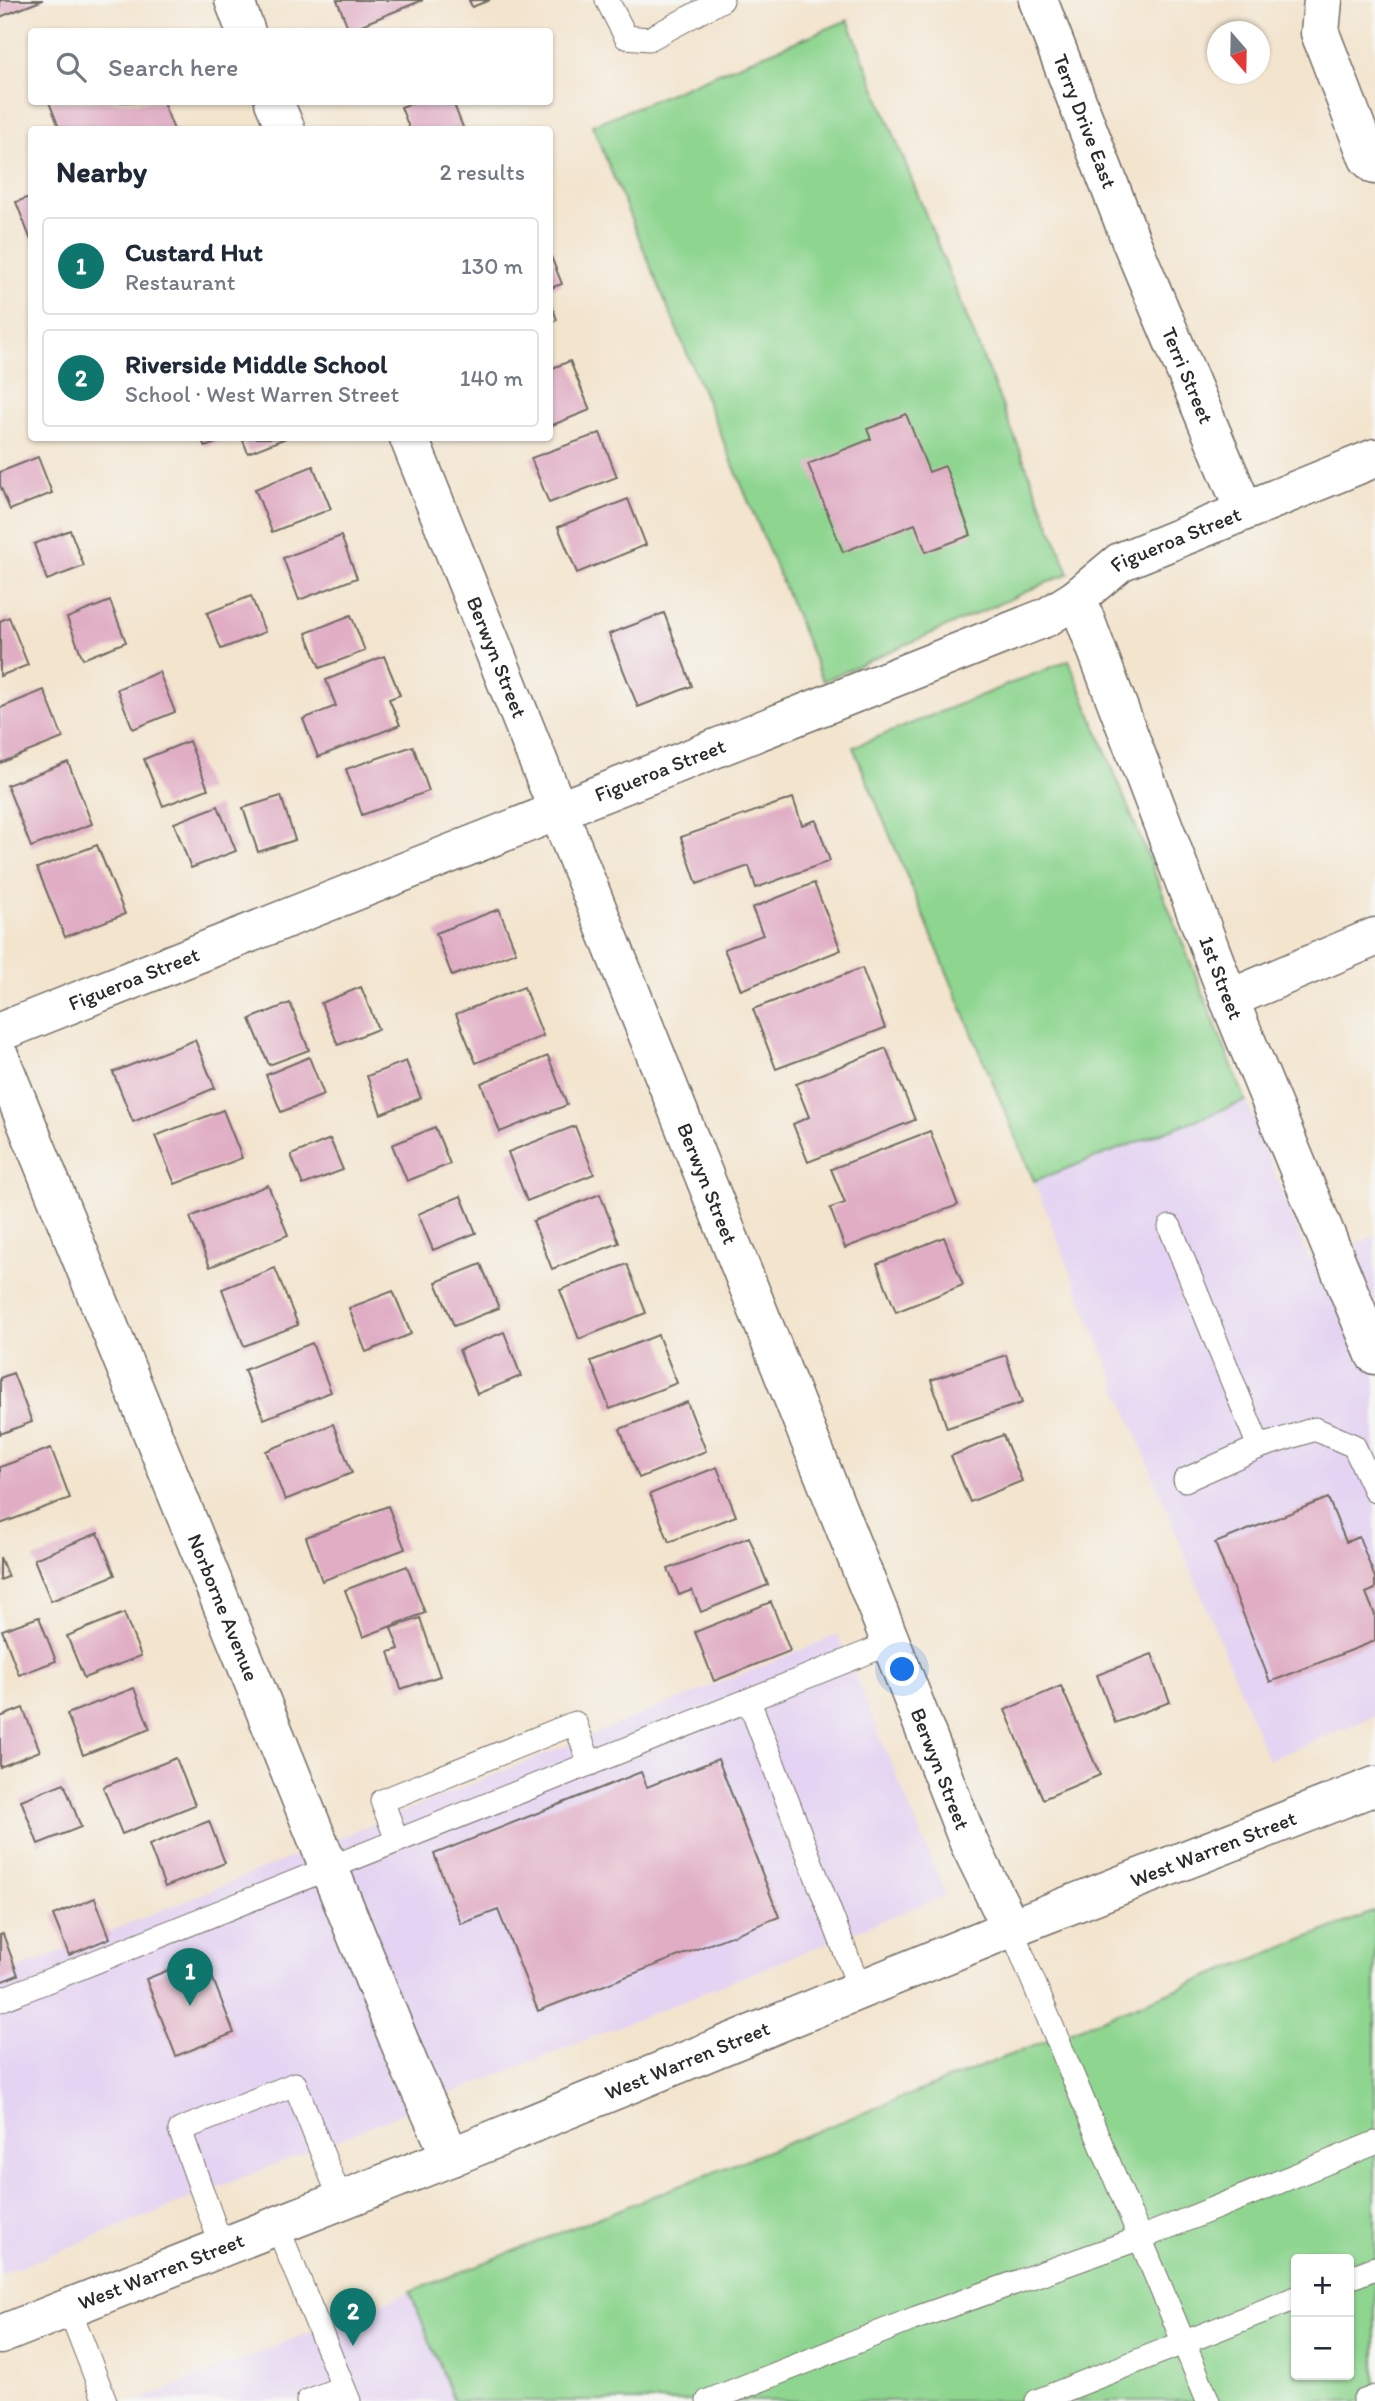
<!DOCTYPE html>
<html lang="en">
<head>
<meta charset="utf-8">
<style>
  :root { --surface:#fff; --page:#f6f6f7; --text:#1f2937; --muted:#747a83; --line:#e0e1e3; --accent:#0f766e }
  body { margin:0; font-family:Itim,sans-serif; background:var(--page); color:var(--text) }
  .controls { position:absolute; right:21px; bottom:21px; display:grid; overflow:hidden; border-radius:7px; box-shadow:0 2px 5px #0004 }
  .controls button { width:63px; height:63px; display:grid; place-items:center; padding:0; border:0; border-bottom:2px solid var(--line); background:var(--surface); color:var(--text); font:35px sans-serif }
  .compass { position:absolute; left:1207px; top:21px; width:63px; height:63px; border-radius:50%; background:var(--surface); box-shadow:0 2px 5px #0004; rotate:160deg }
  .you { position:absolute; left:903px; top:1670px; width:24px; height:24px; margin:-18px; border:5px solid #fff; border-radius:50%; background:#1a73e8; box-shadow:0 0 0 10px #1a73e833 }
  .badge { display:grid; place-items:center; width:46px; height:46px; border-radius:50%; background:var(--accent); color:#fff; font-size:23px; font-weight:700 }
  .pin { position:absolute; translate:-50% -58px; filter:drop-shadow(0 2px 4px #0008) }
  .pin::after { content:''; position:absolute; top:37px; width:24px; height:21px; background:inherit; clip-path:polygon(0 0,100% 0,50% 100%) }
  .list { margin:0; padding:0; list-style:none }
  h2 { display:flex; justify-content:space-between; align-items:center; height:91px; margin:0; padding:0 28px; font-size:30px }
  h2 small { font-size:23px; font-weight:400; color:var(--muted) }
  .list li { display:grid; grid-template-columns:46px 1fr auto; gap:21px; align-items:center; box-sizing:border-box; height:98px; margin:0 14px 14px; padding:0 14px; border:2px solid var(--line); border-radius:7px }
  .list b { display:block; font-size:26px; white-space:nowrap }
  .list p { margin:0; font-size:23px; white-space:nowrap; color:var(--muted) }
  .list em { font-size:23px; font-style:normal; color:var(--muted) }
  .icon { flex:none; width:38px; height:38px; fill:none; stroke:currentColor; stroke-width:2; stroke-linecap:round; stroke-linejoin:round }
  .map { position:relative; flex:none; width:1375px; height:2401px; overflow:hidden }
  .search { position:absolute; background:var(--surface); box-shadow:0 2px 5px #0004; left:28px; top:28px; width:525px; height:77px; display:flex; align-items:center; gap:18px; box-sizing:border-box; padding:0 24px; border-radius:7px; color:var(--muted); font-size:26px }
  .panel { position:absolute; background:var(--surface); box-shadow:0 2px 5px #0004; left:28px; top:126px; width:525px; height:315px; border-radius:7px }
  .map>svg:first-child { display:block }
  .built { fill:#e4d3f2 }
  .green { fill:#8ed590; stroke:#5c805e; stroke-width:2; fill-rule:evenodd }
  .building { fill:#e0adc4 }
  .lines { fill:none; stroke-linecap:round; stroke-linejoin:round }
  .service-casing { stroke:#716c64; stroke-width:25 }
  .minor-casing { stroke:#716c64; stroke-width:41 }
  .secondary-casing { stroke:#716c64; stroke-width:41 }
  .service { stroke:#fff; stroke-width:23 }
  .minor { stroke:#fff; stroke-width:38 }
  .secondary { stroke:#fff; stroke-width:38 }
  .labels { text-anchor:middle; stroke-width:5; stroke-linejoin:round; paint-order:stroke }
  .street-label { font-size:21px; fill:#2b2b2b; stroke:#f6f6f2 }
</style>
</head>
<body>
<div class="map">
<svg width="1375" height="2401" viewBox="0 0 1375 2401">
  <rect width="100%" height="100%" fill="#f6f6f2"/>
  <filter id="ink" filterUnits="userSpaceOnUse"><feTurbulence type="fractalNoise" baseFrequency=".0143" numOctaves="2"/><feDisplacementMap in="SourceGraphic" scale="14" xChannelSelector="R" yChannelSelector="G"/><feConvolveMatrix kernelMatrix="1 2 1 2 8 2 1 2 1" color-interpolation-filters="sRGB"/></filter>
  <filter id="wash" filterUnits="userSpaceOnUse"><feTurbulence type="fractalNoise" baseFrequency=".00686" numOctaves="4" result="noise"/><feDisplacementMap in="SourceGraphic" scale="28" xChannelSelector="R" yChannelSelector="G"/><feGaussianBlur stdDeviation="1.57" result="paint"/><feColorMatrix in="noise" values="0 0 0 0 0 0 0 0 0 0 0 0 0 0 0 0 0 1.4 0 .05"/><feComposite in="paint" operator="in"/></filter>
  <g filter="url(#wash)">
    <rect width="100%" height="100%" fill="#f3e4ce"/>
    <g class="built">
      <polygon points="1246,1101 1309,1260 1375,1236 1375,1716 1268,1760 1034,1181"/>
      <polygon points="838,1635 946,1895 0,2275 0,1976"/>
      <polygon points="410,2292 454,2401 138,2401"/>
    </g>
    <g class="green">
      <polygon points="848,20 1069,573 823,681 592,125"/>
      <polygon points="1069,660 1246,1101 1034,1181 853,747"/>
      <path d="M1375,1911V2401H454L410,2292ZM1296,2259H1349V2375H1296Z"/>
    </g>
    <g id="blocks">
      <g class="building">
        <polygon points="0,0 43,0 0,17"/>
        <polygon points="337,0 423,0 349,30"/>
        <polygon points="469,0 490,0 472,7"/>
        <polygon points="49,102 163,102 174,130 60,130"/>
        <polygon points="415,102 453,102 464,130 410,130 401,107"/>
        <polygon points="32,196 32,240 31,240 16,202"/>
        <polygon points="550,254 562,284 550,288"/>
        <polygon points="550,300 557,320 550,323"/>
        <polygon points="570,361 590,410 550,426 550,369"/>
        <polygon points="906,414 929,472 945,466 971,535 926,552 915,524 843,552 808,464 871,439 867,429"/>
        <polygon points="600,433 617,477 549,503 531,458"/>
        <polygon points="201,438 229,438 205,447"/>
        <polygon points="242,438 286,438 248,453"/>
        <polygon points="38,457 52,493 10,510 0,485 0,472"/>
        <polygon points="313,466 331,509 272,532 255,489"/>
        <polygon points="628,499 646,545 577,573 558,527"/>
        <polygon points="70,530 84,566 47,580 34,544"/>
        <polygon points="341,536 357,578 299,600 283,558"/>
        <polygon points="251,596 265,632 221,649 207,613"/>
        <polygon points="110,601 126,642 83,659 67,618"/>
        <polygon points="664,613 692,686 638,707 609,634"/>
        <polygon points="351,615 365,651 320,668 306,633"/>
        <polygon points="9,617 28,665 0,676 0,621"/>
        <polygon points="384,656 400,695 389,699 400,725 318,757 303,719 336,706 326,680"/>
        <polygon points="159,672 175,712 133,729 117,689"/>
        <polygon points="44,690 63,738 0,763 0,708"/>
        <polygon points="189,741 208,789 163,806 144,759"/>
        <polygon points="413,746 429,791 362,815 346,769"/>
        <polygon points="68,762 92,824 31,847 7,785"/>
        <polygon points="281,796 295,840 258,852 243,808"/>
        <polygon points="793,798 802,825 816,820 830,861 756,888 749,866 697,884 681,837"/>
        <polygon points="218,806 236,851 191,868 174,823"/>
        <polygon points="97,845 125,914 65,937 37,868"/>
        <polygon points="814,883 841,950 741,990 724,949 763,935 752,908"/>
        <polygon points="499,909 516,952 452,976 436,933"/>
        <polygon points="862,968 885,1028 776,1069 753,1009"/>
        <polygon points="361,987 378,1029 338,1045 321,1003"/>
        <polygon points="524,987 543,1036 476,1063 456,1014"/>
        <polygon points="290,1003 309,1050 269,1065 250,1019"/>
        <polygon points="195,1040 215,1088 133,1122 113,1072"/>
        <polygon points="886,1048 915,1120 808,1162 793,1124 809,1117 796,1084"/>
        <polygon points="548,1056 567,1105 500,1132 481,1083"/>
        <polygon points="309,1057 324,1095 281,1112 266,1075"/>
        <polygon points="406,1061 421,1098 381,1114 367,1076"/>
        <polygon points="223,1110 242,1158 175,1184 155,1136"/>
        <polygon points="575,1126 594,1174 527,1201 508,1152"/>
        <polygon points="435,1127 450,1164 407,1181 392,1145"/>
        <polygon points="930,1131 958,1205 845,1248 830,1208 845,1203 831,1169"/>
        <polygon points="330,1139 343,1170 303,1185 291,1155"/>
        <polygon points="268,1185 288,1235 210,1267 190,1217"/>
        <polygon points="600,1194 619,1243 552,1269 533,1221"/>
        <polygon points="461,1196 476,1233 433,1250 418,1214"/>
        <polygon points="944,1237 963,1285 896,1312 877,1264"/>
        <polygon points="481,1264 499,1308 454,1326 436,1282"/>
        <polygon points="627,1264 646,1313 579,1339 560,1290"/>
        <polygon points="275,1268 298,1325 244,1346 222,1289"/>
        <polygon points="393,1291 411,1334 366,1352 349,1308"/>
        <polygon points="504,1332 521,1376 477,1394 459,1350"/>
        <polygon points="658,1335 677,1383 610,1409 591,1361"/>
        <polygon points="312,1343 331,1392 264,1419 244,1370"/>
        <polygon points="1006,1355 1022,1403 947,1428 931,1380"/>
        <polygon points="13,1373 32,1422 0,1434 0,1378"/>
        <polygon points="687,1402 706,1451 639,1478 620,1429"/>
        <polygon points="333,1424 352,1473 285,1500 266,1451"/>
        <polygon points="1003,1435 1022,1481 970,1502 951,1456"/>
        <polygon points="51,1448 70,1498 0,1524 0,1467"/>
        <polygon points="717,1467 736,1516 669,1542 650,1494"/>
        <polygon points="1328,1498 1346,1542 1359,1537 1375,1578 1375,1589 1366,1593 1375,1615 1375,1641 1270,1682 1215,1543"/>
        <polygon points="388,1506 405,1549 322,1581 306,1537"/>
        <polygon points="98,1533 115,1575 51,1601 34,1559"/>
        <polygon points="749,1537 768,1585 701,1612 692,1590 679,1595 668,1569"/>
        <polygon points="0,1557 8,1577 0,1580"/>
        <polygon points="407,1566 425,1613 363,1637 345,1590"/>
        <polygon points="771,1602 790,1651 714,1681 695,1632"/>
        <polygon points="124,1613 141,1656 84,1678 67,1636"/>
        <polygon points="39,1617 56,1661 19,1675 2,1630"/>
        <polygon points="420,1618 440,1676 401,1689 389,1652 399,1649 391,1628"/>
        <polygon points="1152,1654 1170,1702 1115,1723 1097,1675"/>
        <polygon points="1061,1686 1100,1775 1043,1799 1005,1710"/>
        <polygon points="134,1688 150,1729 83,1755 67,1714"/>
        <polygon points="23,1708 40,1751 0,1767 0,1717"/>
        <polygon points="176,1758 195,1805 122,1834 103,1787"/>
        <polygon points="718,1759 779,1917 538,2011 498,1910 461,1924 434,1854 641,1772 647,1787"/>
        <polygon points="64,1783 81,1827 38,1844 21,1800"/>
        <polygon points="209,1821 225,1863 165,1887 149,1845"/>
        <polygon points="95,1898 110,1938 69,1955 53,1915"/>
        <polygon points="3,1934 18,1975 0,1982 0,1935"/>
        <polygon points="204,1956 234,2033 176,2056 146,1979"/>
      </g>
    </g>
  </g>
  <g filter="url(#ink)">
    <use href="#blocks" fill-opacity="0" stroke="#716c64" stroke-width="2"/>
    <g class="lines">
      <g class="service-casing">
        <g id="service">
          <polyline points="607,0 626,37 649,39 722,0"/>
          <polyline points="1170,1227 1259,1447 1315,1429 1354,1446 1375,1491"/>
          <polyline points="1185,1480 1259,1447"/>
          <polyline points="749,1701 860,1990"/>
          <polyline points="397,1840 382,1801 575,1723 590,1764"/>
          <polyline points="1011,1928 1208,2401"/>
          <polyline points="0,2000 891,1643"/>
          <polyline points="277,2226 349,2401"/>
          <polyline points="222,2247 180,2130 295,2084 341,2201"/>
          <polyline points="1349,2278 1375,2268"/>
          <polyline points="69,2308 105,2401"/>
          <polyline points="308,2401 343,2387"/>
          <polyline points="708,2401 916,2318 1141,2238 1375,2143"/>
          <polyline points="1037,2401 1296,2298"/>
          <polyline points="1364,2401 1375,2397"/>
        </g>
      </g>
      <g class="minor-casing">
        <g id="minor">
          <polyline points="234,0 246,32"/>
          <path id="s1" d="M1038,0L1131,241L1244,510"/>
          <polyline points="1323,0 1320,33 1368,158 1375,165"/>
          <polyline points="274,102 286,130"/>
          <path id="s2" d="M409,438L891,1643L969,1843L1011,1928"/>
          <path id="s3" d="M1077,598L1229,999L1375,1355"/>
          <polyline points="1229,999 1375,937"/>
          <path id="s4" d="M0,1032L1047,617L1077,598L1120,562L1375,458"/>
          <path id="s5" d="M0,1058L409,2065L451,2157"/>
        </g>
      </g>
      <g class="secondary-casing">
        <g id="secondary">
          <path id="s6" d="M0,2335L451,2157L1011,1928L1375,1786"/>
        </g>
      </g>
      <use href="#service" class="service"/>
      <use href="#minor" class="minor"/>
      <use href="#secondary" class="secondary"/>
    </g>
  </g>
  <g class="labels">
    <g class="street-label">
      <text dy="7" stroke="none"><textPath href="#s1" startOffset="130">Terry Drive East</textPath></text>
      <text dy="7" stroke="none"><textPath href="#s1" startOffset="404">Terri Street</textPath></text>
      <text dy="7" stroke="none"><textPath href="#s4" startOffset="1278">Figueroa Street</textPath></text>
      <text dy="7" stroke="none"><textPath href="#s2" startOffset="236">Berwyn Street</textPath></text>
      <text dy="7" stroke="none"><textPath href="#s4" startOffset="710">Figueroa Street</textPath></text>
      <text dy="7" stroke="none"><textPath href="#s3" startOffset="406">1st Street</textPath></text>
      <text dy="7" stroke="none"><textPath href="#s4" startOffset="144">Figueroa Street</textPath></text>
      <text dy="7" stroke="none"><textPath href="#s2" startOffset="803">Berwyn Street</textPath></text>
      <text dy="7" stroke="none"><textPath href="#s5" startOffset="593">Norborne Avenue</textPath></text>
      <text dy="7" stroke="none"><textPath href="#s2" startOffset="1433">Berwyn Street</textPath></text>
      <text dy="7" stroke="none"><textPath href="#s6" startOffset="1307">West Warren Street</textPath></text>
      <text dy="7" stroke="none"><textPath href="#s6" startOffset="740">West Warren Street</textPath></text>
      <text dy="7" stroke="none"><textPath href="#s6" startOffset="173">West Warren Street</textPath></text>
    </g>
  </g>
</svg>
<div class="controls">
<button>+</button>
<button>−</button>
</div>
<svg class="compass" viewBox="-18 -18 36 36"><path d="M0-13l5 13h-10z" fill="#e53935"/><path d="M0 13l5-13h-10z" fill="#747a83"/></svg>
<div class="you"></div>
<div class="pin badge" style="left:190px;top:2006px">1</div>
<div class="pin badge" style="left:353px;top:2346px">2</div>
<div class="search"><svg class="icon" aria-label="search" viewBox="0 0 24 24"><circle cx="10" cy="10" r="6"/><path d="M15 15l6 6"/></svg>Search here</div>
<section class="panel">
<h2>Nearby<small>2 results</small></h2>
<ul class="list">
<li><span class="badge">1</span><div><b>Custard Hut</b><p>Restaurant</p></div><em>130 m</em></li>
<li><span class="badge">2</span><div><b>Riverside Middle School</b><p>School · West Warren Street</p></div><em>140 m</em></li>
</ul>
</section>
</div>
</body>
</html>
